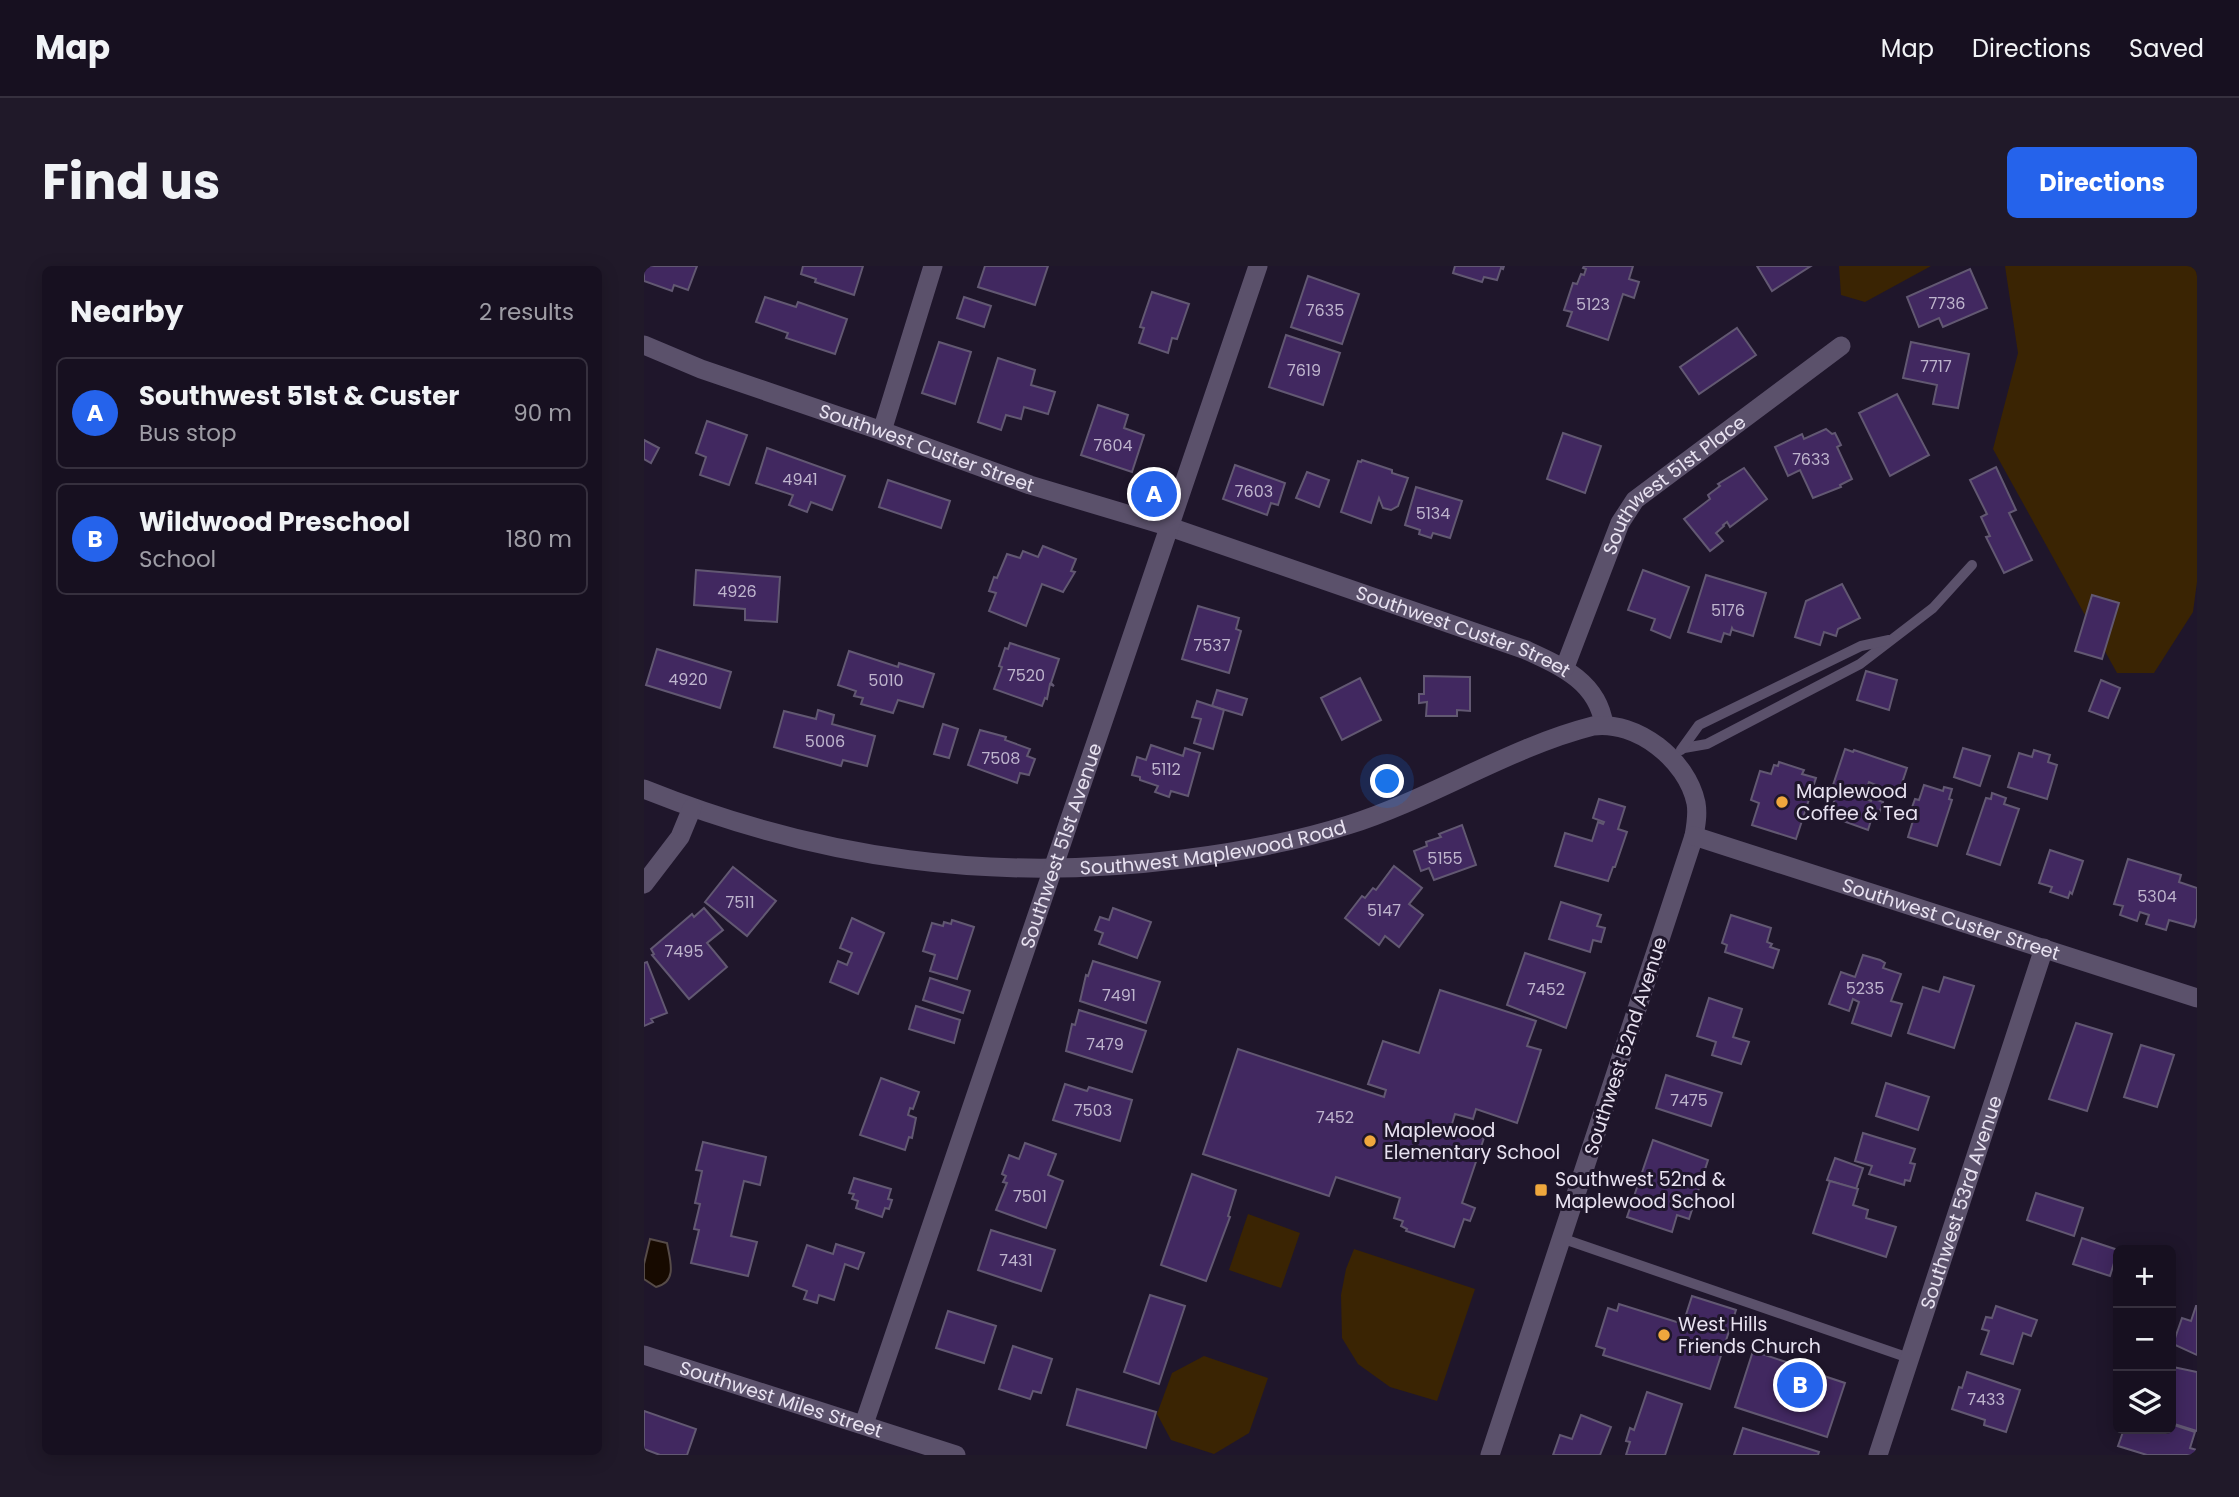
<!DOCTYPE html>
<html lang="en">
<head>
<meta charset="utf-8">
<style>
  :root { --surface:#171020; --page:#201929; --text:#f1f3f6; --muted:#9e9da5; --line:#36303e; --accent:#2563eb }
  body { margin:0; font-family:Poppins,sans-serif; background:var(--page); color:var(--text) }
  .controls { position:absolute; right:21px; bottom:21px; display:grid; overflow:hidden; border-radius:10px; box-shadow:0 4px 18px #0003 }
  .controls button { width:63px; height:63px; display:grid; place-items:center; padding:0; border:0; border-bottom:2px solid var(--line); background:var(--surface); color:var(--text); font:35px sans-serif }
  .you { position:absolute; left:744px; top:516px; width:24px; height:24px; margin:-18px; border:5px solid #fff; border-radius:50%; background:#1a73e8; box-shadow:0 0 0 10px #1a73e833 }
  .badge { display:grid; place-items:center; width:46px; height:46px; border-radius:50%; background:var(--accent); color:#fff; font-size:23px; font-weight:700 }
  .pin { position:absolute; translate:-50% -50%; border:4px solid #fff; box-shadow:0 2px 7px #0006 }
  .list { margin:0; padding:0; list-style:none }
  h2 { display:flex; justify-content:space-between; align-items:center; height:91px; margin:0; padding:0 28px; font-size:30px }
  h2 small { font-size:23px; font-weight:400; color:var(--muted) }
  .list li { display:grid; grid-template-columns:46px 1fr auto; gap:21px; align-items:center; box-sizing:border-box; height:112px; margin:0 14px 14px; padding:0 14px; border:2px solid var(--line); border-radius:10px }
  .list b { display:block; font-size:26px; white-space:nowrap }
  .list p { margin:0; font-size:23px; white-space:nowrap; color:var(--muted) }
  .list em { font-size:23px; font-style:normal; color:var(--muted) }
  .icon { flex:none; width:38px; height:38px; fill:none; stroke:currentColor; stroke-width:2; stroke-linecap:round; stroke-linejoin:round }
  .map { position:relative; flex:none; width:1553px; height:1189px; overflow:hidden; border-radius:10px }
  header { display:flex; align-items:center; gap:42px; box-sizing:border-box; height:98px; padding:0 35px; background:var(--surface); border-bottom:2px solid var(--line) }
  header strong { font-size:33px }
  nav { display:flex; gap:38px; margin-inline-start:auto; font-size:24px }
  .intro { display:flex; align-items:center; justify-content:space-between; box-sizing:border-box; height:168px; padding:0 42px }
  h1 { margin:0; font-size:49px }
  .button { padding:18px 32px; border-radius:10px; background:var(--accent); color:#fff; font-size:24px; font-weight:700 }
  main { display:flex; gap:42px; padding:0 42px }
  aside { flex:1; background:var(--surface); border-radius:10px; box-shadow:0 4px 18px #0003 }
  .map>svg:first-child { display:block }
  .green { fill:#3a2403 }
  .water { fill:#170a00; stroke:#564b48; stroke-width:2 }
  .building { fill:#412860; stroke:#625872; stroke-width:2 }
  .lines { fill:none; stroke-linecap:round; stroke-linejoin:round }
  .service { stroke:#5b516b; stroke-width:10 }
  .minor { stroke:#5b516b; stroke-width:19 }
  .poi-dot { fill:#efa73d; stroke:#1f162b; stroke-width:2.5 }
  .labels { text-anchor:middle; stroke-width:6; stroke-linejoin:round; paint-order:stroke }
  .number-label { font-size:16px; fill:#beb4cd }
  .street-label { font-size:19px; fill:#e8e2f1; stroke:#1f162b }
  .poi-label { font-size:19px; fill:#e8e2f1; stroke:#1f162b; text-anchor:start }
</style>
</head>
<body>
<header>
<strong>Map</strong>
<nav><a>Map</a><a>Directions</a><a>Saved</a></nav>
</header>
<div class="intro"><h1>Find us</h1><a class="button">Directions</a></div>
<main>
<aside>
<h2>Nearby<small>2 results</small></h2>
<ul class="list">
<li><span class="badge">A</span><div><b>Southwest 51st &amp; Custer</b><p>Bus stop</p></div><em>90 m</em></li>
<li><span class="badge">B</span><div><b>Wildwood Preschool</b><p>School</p></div><em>180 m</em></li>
</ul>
</aside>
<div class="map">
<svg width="1553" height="1189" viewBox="0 0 1553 1189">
  <rect width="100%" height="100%" fill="#1f162b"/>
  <g class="green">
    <polygon points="1195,0 1287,0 1221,36 1197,29"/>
    <polygon points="1361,0 1553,0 1553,316 1549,346 1510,407 1473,407 1349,183 1374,87"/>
    <polygon points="604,948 656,967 637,1022 585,1004"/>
    <polygon points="710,983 831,1023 793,1135 746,1121 714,1098 698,1072 697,1029 702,1003"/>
    <polygon points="560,1090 624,1112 605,1167 570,1188 527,1174 513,1148 528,1107"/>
  </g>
  <path class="water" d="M6,973L23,977C26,994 34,1016 12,1021L0,1013V998Z"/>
  <g class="building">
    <polygon points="0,0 53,0 44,24 30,19 28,25 0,15"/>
    <polygon points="159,0 219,0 210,29 171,16 172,13 157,8"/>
    <polygon points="341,0 404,0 391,39 334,21"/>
    <polygon points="811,0 860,0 859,3 857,2 853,14 840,11 838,16 809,7"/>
    <polygon points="940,0 989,0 985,13 995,16 990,32 979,28 964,74 923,60 928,46 920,44 929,17 933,18 937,8 940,9 942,3 939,2"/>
    <polygon points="1113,0 1167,0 1128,25"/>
    <polygon points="1326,3 1343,42 1299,61 1295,52 1275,61 1263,31"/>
    <polygon points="664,10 715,28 698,78 647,61"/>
    <polygon points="508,26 545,38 533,73 528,72 524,87 495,77 500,62 496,61"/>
    <polygon points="121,31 152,41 154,36 203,53 191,88 142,72 144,67 112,56"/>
    <polygon points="320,31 347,40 340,61 313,52"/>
    <polygon points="1093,62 1112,89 1055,128 1036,101"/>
    <polygon points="642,69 696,87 679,139 625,121"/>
    <polygon points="295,76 327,86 311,138 278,127"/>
    <polygon points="1267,76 1325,88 1314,142 1289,138 1293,119 1259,112"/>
    <polygon points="354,92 391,104 387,119 411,126 404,148 380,141 377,153 362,149 357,164 334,156"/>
    <polygon points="1253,128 1285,189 1246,210 1215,147"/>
    <polygon points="454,139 484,149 480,162 500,169 488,206 437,189"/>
    <polygon points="63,155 103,169 85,219 56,209 62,191 52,187"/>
    <polygon points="1182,163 1188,168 1191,167 1197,179 1193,181 1208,213 1196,219 1197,221 1169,232 1156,204 1144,210 1131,181 1158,168 1160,173"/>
    <polygon points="919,167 957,180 941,227 903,213"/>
    <polygon points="0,174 15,182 7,197 0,193"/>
    <polygon points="123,182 201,210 188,244 167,236 163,246 145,239 149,229 112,217"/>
    <polygon points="718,194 748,204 748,207 764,212 754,240 747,244 739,242 735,232 727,257 697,246 714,195 717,196"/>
    <polygon points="591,199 641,217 634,239 627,237 623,249 579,233"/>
    <polygon points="1352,201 1372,244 1365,247 1388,294 1360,307 1342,271 1346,270 1337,251 1343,248 1326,214"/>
    <polygon points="1100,202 1123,233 1086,261 1083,256 1079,259 1080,260 1072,267 1079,275 1066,285 1040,253 1066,233 1064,229 1076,220 1074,218"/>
    <polygon points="663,206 685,214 675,241 652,232"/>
    <polygon points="244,214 306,235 297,262 235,241"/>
    <polygon points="772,221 818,235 806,272 789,267 787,272 775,268 776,264 761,259"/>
    <polygon points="399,280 432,293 427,305 431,306 419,326 398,318 382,360 345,345 352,327 345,325 350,311 353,312 363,288 376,292 379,285 394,291"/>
    <polygon points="52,304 136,311 133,356 101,354 101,343 50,339"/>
    <polygon points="999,304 1045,321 1026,372 1007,364 1011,353 984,344"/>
    <polygon points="1062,309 1122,327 1109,370 1089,364 1088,362 1086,369 1080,367 1077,376 1044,366"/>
    <polygon points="1198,318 1216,352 1194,363 1192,370 1180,366 1176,379 1151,371 1162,335"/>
    <polygon points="1448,329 1475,337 1458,393 1431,385"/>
    <polygon points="554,340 595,352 592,363 597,365 585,407 538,393"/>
    <polygon points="366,377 415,393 407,417 410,420 406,418 403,433 401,432 398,440 350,423 358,401 355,400 361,382 364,383"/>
    <polygon points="13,383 87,406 76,442 2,419"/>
    <polygon points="205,385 254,401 255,397 290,408 279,441 254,434 249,447 217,438 219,432 210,430 212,425 194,419"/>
    <polygon points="1222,405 1253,414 1245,444 1213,434"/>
    <polygon points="780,410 826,411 826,445 813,444 813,450 782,450 783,436 775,437 775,428 780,428"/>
    <polygon points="716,412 737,454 698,474 677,432"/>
    <polygon points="1457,414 1476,422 1464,452 1445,445"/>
    <polygon points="573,424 603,433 598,449 568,440"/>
    <polygon points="553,435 580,444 569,483 550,477 557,453 548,451"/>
    <polygon points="174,444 190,449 188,458 231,470 223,500 199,494 197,500 130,481 140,445 172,453"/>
    <polygon points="299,458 314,463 305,492 290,488"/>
    <polygon points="336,464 362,471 361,474 386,483 383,490 391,493 385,509 376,507 373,517 324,499"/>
    <polygon points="507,479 539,490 541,482 556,487 544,530 527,525 525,531 511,526 514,520 496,514 496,511 488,509 493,491 502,494"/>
    <polygon points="1319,482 1346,490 1336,520 1310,511"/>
    <polygon points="1201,483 1209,486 1210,484 1263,502 1253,532 1230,525 1232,519 1225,516 1219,532 1227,535 1228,532 1239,536 1234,550 1229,548 1224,564 1185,550 1194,524 1188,522"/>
    <polygon points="1390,484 1406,489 1404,496 1413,499 1403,533 1364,521 1375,487 1388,491"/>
    <polygon points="1135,496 1160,504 1158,508 1172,512 1152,573 1108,559 1115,537 1107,534 1116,505 1127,508 1130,499 1134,500"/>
    <polygon points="1280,519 1299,525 1300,521 1308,523 1305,533 1308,534 1293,580 1264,571 1271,548 1266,547 1271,533 1275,534"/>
    <polygon points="1348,527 1362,532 1360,538 1375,543 1356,599 1323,588 1342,532 1347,533"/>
    <polygon points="955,533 981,541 974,563 983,566 971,601 969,601 964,615 911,600 921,567 948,575 954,556 959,558 960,556 949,552"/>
    <polygon points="818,559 832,599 790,614 785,602 777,605 770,585 783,580 782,576 797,571 795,568"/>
    <polygon points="1406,584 1439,595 1428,628 1426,626 1424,632 1406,626 1408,621 1395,617"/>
    <polygon points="1484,593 1537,609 1535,616 1553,622 1553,652 1550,661 1525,654 1522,664 1502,658 1505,649 1496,646 1493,655 1476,649 1479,640 1470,638"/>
    <polygon points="750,600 778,622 765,638 779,649 755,681 741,670 735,679 701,652 718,630 721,632 729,622 732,624"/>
    <polygon points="89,601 132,635 103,670 61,636"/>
    <polygon points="917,636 957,649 953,660 961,662 957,676 949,674 946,686 905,673"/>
    <polygon points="60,642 79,664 63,677 83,701 45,733 8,689 10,688 7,683 48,648 50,651"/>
    <polygon points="469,642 507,656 493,692 455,678 459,667 451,664 456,651 465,654"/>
    <polygon points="1087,649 1127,662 1123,676 1128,678 1126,681 1135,684 1129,702 1081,686 1083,679 1078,677"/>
    <polygon points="208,652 240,667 214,728 186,716 194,695 203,699 208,687 196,682"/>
    <polygon points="308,654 330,661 313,713 286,705 291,689 279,685 288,657 299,660 300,656 307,658"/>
    <polygon points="881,687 941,707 922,762 863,739"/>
    <polygon points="1219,689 1236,694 1241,697 1239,702 1257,708 1247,735 1258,738 1247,770 1208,757 1215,736 1209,733 1205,745 1185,738 1197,706 1211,711"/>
    <polygon points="449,695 516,716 502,757 436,735 442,709 444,710"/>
    <polygon points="3,696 23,747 7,753 9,756 0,760 0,697"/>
    <polygon points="1300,711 1330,720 1310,782 1264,767 1279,721 1295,726"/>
    <polygon points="286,712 326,725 319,747 279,734"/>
    <polygon points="796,724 892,755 883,780 897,784 873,857 832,843 829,853 811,848 807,861 840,872 818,937 831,942 826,955 820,953 810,981 762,965 763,963 757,960 759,955 750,952 756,932 692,911 685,930 559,888 594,783 740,831 742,824 724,818 739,775 775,787"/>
    <polygon points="1065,732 1098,743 1089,771 1105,776 1097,798 1068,789 1072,776 1053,770"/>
    <polygon points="272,740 316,754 310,777 265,763"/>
    <polygon points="435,744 502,765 488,806 422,785 428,758 431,759"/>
    <polygon points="1432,757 1468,768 1443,845 1405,833"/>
    <polygon points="1497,779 1530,789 1513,841 1480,831"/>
    <polygon points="1022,809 1078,827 1067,860 1012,842"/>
    <polygon points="237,812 275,826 269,843 266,842 264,849 272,852 268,872 265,871 261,884 216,869"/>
    <polygon points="1242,817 1285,831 1274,864 1232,850"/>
    <polygon points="421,818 443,825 445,821 488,834 476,875 409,854"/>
    <polygon points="1219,867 1271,883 1266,897 1271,898 1266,915 1261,914 1260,919 1225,908 1228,900 1211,895"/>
    <polygon points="1009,874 1064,894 1045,953 1033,949 1028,966 983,951"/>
    <polygon points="59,876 122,891 116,919 100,915 87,970 113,976 104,1010 47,997 55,964 50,963 56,938 51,937 58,905 52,904"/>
    <polygon points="381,877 412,888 404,909 419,915 402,962 352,944 363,917 359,916 362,910 358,908 365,889 375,893"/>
    <polygon points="1191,892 1219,902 1212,923 1183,914"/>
    <polygon points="548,908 592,924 584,950 586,951 562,1015 517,999"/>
    <polygon points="210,912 247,923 244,933 248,934 245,943 241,942 238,951 212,942 214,935 208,933 210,928 205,927"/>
    <polygon points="1186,915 1214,923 1209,939 1224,944 1222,952 1252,961 1242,991 1169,967"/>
    <polygon points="1392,927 1439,942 1430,970 1383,954"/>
    <polygon points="347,964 411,984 397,1025 334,1004"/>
    <polygon points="1438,972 1474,984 1466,1010 1429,998"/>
    <polygon points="192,978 220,987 214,1003 201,998 190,1034 175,1029 173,1037 160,1033 163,1025 149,1020 163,979 189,988"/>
    <polygon points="506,1029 541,1040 515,1118 480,1106"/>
    <polygon points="1048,1030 1092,1044 1066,1123 959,1089 961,1083 952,1080 964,1042 973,1045 975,1038 1039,1058"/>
    <polygon points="1352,1040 1393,1054 1387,1070 1379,1067 1369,1098 1337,1088 1345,1065 1338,1063 1342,1051 1348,1052"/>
    <polygon points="1552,1040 1553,1040 1553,1089 1529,1078 1538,1052 1547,1055"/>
    <polygon points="304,1045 352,1060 340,1097 292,1082"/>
    <polygon points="369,1080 408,1093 397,1127 389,1125 386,1133 355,1123"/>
    <polygon points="1109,1085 1160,1102 1162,1096 1173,1100 1171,1107 1201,1117 1183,1171 1091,1141"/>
    <polygon points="1529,1101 1553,1106 1553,1165 1527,1157 1527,1107"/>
    <polygon points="1323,1106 1376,1124 1362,1166 1340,1159 1341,1154 1308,1143 1315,1121 1318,1122"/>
    <polygon points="433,1123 512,1146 502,1182 423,1159"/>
    <polygon points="1003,1126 1038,1138 1021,1189 982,1189 986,1176 982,1175 986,1162 990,1164"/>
    <polygon points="0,1145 52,1163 43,1189 16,1189 0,1183"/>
    <polygon points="937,1149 967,1161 956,1189 909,1189 916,1169 928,1173"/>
    <polygon points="1527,1158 1551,1166 1546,1182 1553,1184 1553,1189 1503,1189 1474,1180 1480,1163 1527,1163"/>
    <polygon points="1099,1162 1175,1186 1174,1189 1090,1189"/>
  </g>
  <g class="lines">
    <g class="service">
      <polyline points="1040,482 1063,478 1216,398 1289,342 1328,299"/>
      <polyline points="1037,484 1055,459 1217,380 1245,374"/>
      <polyline points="917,972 1265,1092"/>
    </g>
    <g class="minor">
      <path id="s1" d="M0,79L57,103L238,165L386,219L526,261L882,384C917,400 954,416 960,459"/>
      <polyline points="238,165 289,0"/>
      <path id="s2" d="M921,401L976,257L991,234L1197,80"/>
      <path id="s3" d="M0,523C177,594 349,617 539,593C595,586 650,576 704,559C787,533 866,481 949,460C993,454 1043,494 1052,537C1054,548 1052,559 1050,570L846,1189"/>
      <path id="s4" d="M1050,570L1553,732"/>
      <polyline points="0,618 36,571 48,542"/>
      <path id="s5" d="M0,1089L312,1189"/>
      <path id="s6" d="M220,1158L614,0"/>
      <path id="s7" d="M1234,1189L1400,682"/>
    </g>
  </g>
  <g class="poi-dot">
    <circle cx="1138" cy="536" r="7"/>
    <circle cx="726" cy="875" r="7"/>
    <rect x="890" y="917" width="14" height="14" rx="3.5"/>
    <circle cx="1020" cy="1069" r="7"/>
  </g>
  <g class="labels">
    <g class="number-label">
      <text x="1303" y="43">7736</text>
      <text x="949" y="44">5123</text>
      <text x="681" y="50">7635</text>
      <text x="1292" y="106">7717</text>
      <text x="660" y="110">7619</text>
      <text x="469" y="185">7604</text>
      <text x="1167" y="199">7633</text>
      <text x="156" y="219">4941</text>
      <text x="610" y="231">7603</text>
      <text x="789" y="253">5134</text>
      <text x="93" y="331">4926</text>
      <text x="1084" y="350">5176</text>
      <text x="568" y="385">7537</text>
      <text x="382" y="415">7520</text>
      <text x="44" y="419">4920</text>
      <text x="242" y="420">5010</text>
      <text x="181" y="481">5006</text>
      <text x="357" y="498">7508</text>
      <text x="522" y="509">5112</text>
      <text x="801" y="598">5155</text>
      <text x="1513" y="636">5304</text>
      <text x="96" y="642">7511</text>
      <text x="740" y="650">5147</text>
      <text x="40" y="691">7495</text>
      <text x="1221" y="728">5235</text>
      <text x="902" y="729">7452</text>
      <text x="475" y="735">7491</text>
      <text x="461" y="784">7479</text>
      <text x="1045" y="840">7475</text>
      <text x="449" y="850">7503</text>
      <text x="691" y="857">7452</text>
      <text x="386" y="936">7501</text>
      <text x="372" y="1000">7431</text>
      <text x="1342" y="1139">7433</text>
    </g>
    <g class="street-label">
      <text dy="7" stroke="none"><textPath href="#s1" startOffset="301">Southwest Custer Street</textPath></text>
      <text dy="7" stroke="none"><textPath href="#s2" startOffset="219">Southwest 51st Place</textPath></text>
      <text dy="7" stroke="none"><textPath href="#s1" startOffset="868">Southwest Custer Street</textPath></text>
      <text dy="7" stroke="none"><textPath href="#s6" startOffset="611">Southwest 51st Avenue</textPath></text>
      <text dy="7" stroke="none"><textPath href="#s3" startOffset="581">Southwest Maplewood Road</textPath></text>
      <text dy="7" stroke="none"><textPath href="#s4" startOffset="270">Southwest Custer Street</textPath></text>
      <text transform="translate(981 780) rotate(-72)" y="7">Southwest 52nd Avenue</text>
      <text dy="7" stroke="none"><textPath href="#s7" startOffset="266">Southwest 53rd Avenue</textPath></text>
      <text dy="7" stroke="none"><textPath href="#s5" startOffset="144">Southwest Miles Street</textPath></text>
    </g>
    <g class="poi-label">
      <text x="1152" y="532">Maplewood<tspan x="1152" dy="22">Coffee &amp; Tea</tspan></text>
      <text x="740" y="871">Maplewood<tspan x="740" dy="22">Elementary School</tspan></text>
      <text x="911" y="920">Southwest 52nd &amp;<tspan x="911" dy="22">Maplewood School</tspan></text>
      <text x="1034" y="1065">West Hills<tspan x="1034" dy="22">Friends Church</tspan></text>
    </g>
  </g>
</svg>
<div class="controls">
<button>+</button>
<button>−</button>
<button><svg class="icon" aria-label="layers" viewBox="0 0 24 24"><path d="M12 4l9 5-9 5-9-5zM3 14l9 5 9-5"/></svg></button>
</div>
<div class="you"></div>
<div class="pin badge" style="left:510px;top:228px">A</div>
<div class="pin badge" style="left:1156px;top:1119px">B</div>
</div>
</main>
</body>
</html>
